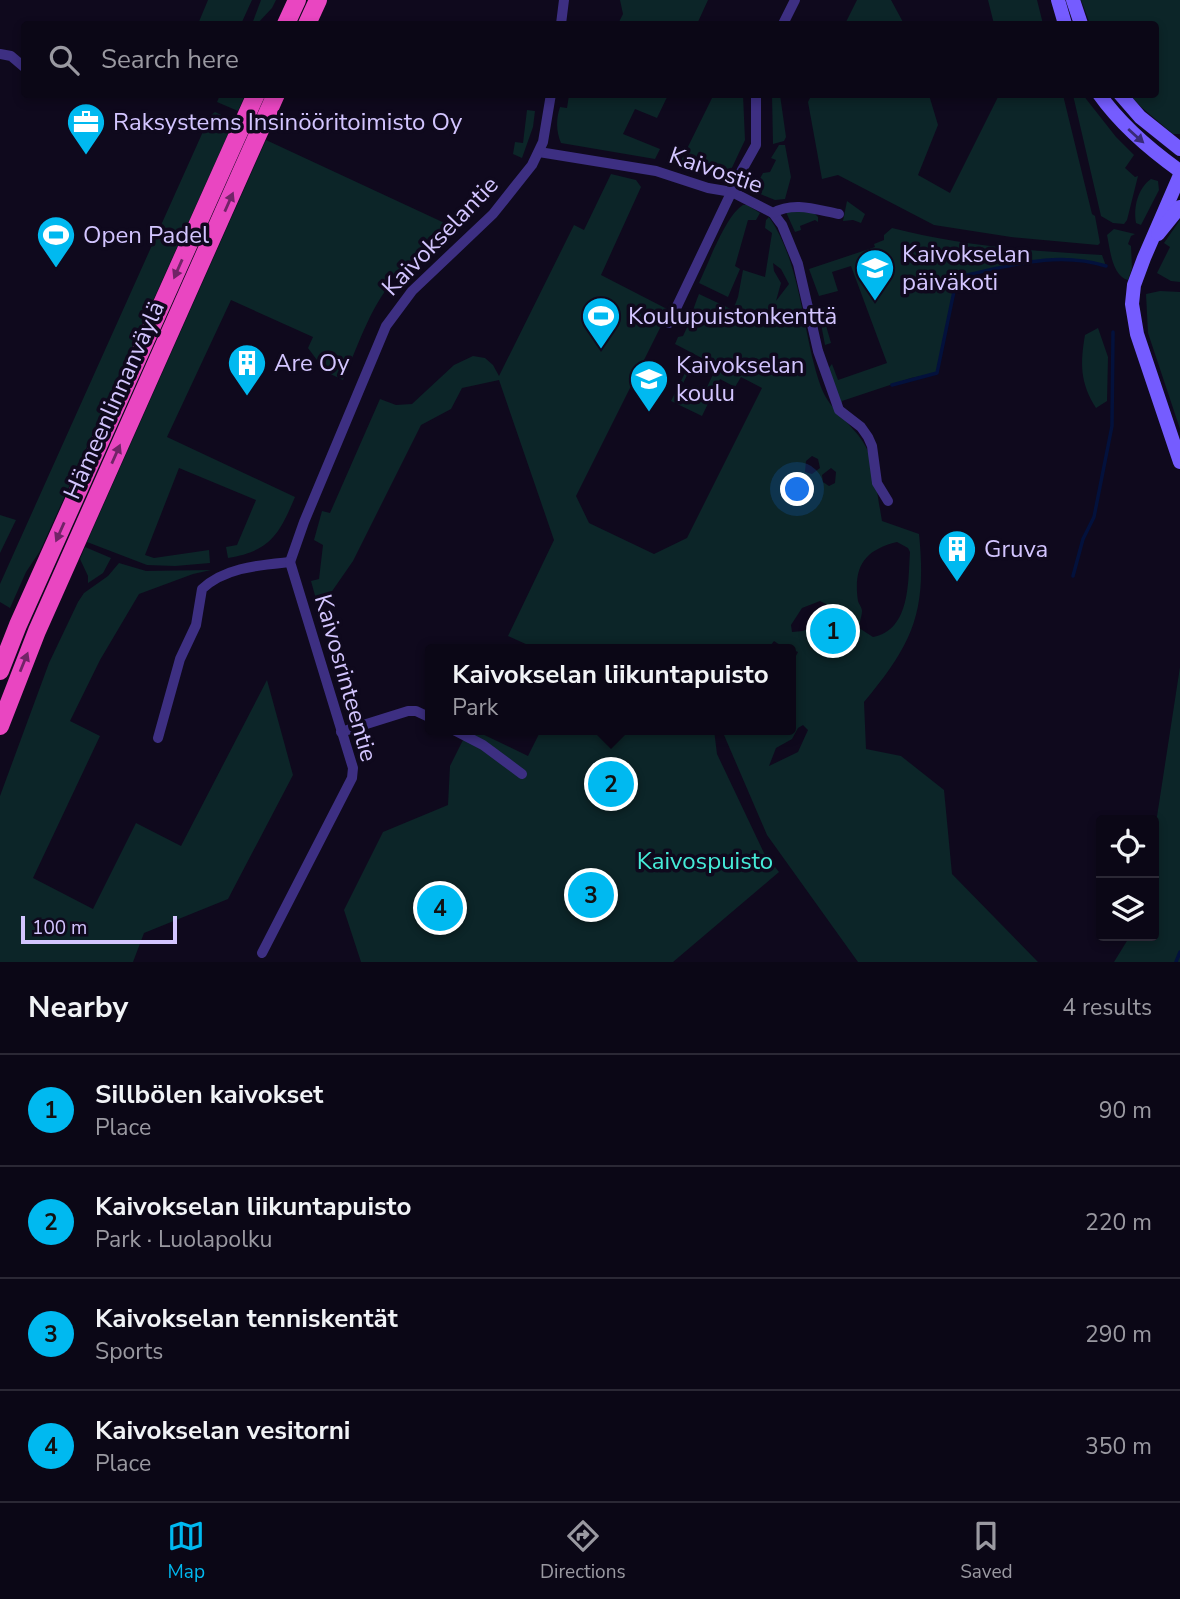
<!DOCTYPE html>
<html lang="en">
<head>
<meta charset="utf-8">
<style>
  :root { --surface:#0b0716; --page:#191523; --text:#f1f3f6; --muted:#9a99a1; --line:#2b2835; --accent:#00b9f0 }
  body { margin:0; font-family:"Nunito Sans",sans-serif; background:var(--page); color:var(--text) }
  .controls { position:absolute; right:21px; bottom:21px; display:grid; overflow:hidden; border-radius:7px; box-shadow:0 4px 10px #0003 }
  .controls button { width:63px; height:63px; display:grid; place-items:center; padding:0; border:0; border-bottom:2px solid var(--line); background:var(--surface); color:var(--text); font:35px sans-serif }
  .scale { position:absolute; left:21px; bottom:18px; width:156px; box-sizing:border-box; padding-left:7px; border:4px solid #d3c5ff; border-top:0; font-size:19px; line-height:24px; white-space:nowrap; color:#d3c5ff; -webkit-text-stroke:5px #0f091d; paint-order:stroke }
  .you { position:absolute; left:798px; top:490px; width:24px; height:24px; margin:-18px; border:5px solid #fff; border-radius:50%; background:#1a73e8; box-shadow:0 0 0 10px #1a73e833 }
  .badge { display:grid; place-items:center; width:46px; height:46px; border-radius:50%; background:var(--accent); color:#111; font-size:23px; font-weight:700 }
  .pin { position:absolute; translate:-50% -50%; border:4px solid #fff; box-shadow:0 2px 7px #0006 }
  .popup { position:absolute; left:425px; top:644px; width:371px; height:91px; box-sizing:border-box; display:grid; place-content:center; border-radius:7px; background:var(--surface); filter:drop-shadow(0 2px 5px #0005); font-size:23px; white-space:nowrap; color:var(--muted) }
  .popup b { font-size:26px; color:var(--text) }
  .popup::after { content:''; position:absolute; left:50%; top:100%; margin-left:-14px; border:14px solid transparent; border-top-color:var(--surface) }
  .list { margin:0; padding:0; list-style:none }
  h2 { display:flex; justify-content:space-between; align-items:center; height:91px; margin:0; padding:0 28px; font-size:30px }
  h2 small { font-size:23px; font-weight:400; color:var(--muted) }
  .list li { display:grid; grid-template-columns:46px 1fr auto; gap:21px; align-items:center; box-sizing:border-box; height:112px; padding:0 28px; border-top:2px solid var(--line) }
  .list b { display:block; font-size:26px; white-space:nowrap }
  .list p { margin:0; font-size:23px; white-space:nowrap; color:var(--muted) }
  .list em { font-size:23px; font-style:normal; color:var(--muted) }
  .icon { flex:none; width:38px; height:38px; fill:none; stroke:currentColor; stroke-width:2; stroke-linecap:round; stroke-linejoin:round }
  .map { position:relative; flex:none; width:1180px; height:962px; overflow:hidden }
  .search { position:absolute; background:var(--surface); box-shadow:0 4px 10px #0003; left:21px; right:21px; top:21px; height:77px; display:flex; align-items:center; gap:18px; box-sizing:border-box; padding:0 24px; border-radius:7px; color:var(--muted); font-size:26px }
  .sheet { height:539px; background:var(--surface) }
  nav { display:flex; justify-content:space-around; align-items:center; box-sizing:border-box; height:98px; border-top:2px solid var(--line); background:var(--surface); font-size:19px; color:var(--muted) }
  nav a { display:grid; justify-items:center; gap:4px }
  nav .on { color:var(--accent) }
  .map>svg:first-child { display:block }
  .green { fill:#0c2528; fill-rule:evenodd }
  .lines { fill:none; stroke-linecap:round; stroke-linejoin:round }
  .stream { stroke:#03113c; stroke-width:3.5 }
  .minor { stroke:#3d2f82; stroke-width:10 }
  .secondary { stroke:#755cff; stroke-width:14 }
  .trunk { stroke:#e946c1; stroke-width:18 }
  .oneway { fill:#382a77 }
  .oneway2 { fill:#712467 }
  .labels { text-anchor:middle; stroke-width:7; stroke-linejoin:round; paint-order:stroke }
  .poi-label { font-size:24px; fill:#d3c5ff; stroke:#0f091d; text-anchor:start }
  .street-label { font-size:24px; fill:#d3c5ff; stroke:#0f091d }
  .park-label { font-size:24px; fill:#45ebd7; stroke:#0f091d }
</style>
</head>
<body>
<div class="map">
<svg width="1180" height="962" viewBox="0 0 1180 962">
  <rect width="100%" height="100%" fill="#0f091d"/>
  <g class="green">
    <polygon points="208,0 252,0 241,24 198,24"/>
    <polygon points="261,0 276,0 272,8 257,24 252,24"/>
    <polygon points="620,0 708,0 697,24 618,24 623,14"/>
    <polygon points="857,0 891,0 904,24 845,24"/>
    <polygon points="988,0 1037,0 1043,24 994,24"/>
    <polygon points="1081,0 1180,0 1180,134 1173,134 1141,107 1130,95 1156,94 1156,24 1090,24"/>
    <path d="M714,94L743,95L745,140L729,174C712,180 695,169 680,163Z"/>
    <polygon points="812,94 929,95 938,125 918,175 950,193 999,95 1063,95 1092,214 1095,216 1100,243 1098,245 1011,237 934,225 838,175 822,179 808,102"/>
    <polygon points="220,95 220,94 245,95 238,111 217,102"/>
    <path d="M569,95H668L657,118L635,109L623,134L660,149L655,159L561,143C556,131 556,119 560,107L567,108Z"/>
    <polygon points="772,95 780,95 786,137 784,141 773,144"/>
    <polygon points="1073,95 1083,95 1116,137 1134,155 1125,168 1135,177 1138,176 1127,220 1124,224 1113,223 1101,216"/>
    <polygon points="527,110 535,111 533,127 522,158 513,154 515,142 523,143"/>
    <polygon points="215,112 234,121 40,551 26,572 10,608 0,602 0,584 210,116"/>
    <path d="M266,140L451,226C434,243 415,257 399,274C371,303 359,344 343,380L320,369L317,360L308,348L313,337L231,300L167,437L295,497C279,535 270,551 228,558L226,547L237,545L256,500L179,468L145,555L154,558L209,550L210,563L175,566L147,565L87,542Z"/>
    <polygon points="779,145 785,145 791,177 785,199 775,200 753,191 763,173 770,172 776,160 771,158"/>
    <path d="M611,174L636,180L641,187L601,275L669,310L576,496L589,523L654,554L687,538L762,388L741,377L735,387L720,379L702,416L671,401L686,371L688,373L678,394L699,404L717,366L675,344L678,337L683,336C690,323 693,308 699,294L733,310L738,297L743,270L765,277L772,233L765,228L766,220L769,217C802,264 802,334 821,387C830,412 854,424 866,447C873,460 879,504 882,521L919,534C927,612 913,643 864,702L866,749L901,756L944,790L952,874L1038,962H858L767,835L724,735L723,730H791V665L798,652L791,649H777L780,645L774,641L771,645L773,649H526L528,645L508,636L554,540L499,380L462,388L451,409L421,425L353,561L319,610L311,581L319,579L323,545L314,540L322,511L330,513L380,399L396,405L412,404L454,365L473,356L485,358L493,365L499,376L574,225L584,230ZM773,263L781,269L789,284L776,301L781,283L774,271ZM812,456L818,459L820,468L812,474L805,472L806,461ZM831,468L836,472L835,483L829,486L823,482L822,475ZM897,542L908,548L910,552C908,580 911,630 873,637L859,628C859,623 862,616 862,611C862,608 859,604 858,601C853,567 864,550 897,542ZM820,601L826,604L825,619L803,631L792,632L791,625L802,608ZM803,725L808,730L798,752L769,766L776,748L792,739L798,728Z"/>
    <path d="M1151,179L1158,181L1159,190L1141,225L1136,223C1133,207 1138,188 1151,179Z"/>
    <polygon points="847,201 865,214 861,223 853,220 843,221"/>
    <path d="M743,205H747L760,213L756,220H748L735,266L740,269L728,297L699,283C708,264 726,215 743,205Z"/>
    <polygon points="789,210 814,213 818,217 818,222 815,220 800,226 801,230 795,232 786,212"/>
    <polygon points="1180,220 1180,282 1171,281 1157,273 1170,247 1164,243"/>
    <path d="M892,228C961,246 1031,251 1102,255L1106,266C1055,250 1007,267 957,277L937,373L911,378L842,401V406L828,369L832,364L838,380L887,363L851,266L832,272L838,291L819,296L809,269L875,247L874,244L884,240V235Z"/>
    <path d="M1114,229L1135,234L1131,236L1128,244L1131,246L1132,268L1128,280C1112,276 1110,249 1107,235Z"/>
    <polygon points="1160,291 1180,292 1180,429 1148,333 1146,294"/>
    <polygon points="825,307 828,311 823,315 831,343 825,345 818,308"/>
    <path d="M1098,328L1108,357L1107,401L1096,408C1080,383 1080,364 1085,335Z"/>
    <polygon points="0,515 16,520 0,553"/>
    <polygon points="85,547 111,558 103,573 88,583 88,576 80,559"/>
    <polygon points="119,563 146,571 211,570 193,574 139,594 100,660 70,721 100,736 33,878 93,909 136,823 181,846 267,680 293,775 228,899 144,933 133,962 0,962 0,796 49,663 78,602 84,593 108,576"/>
    <polygon points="1180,667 1180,962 1114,962 1130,936 1154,936 1154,836"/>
    <polygon points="468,730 474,730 528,756 541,730 714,730 717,754 764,853 779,872 673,962 361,962 344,910 383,832 448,805 450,766"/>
  </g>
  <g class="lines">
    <g class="stream">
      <path d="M892,385L937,373L957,277C1007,267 1055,250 1106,266"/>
      <polyline points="1073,576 1083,539 1094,517 1112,426 1113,332"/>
      <polyline points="1176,962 1180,952"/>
    </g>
    <g class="minor">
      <polyline points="561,24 564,0"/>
      <polyline points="783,24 795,0"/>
      <polyline points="0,54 11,56 24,67"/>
      <polyline points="539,152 656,171 708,188 732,192 773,213 782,225 798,264 818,351 839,410 861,427 868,437 872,446 877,483 888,501"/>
      <path d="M773,213C794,201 817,210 839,214"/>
      <polyline points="669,323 742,170 756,145 756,94"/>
      <polyline points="290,562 304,522 386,326 412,291 493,214 532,165 543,142 551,94"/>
      <polyline points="454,730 483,745 522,774"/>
      <polyline points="341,732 408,711 416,711 431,718"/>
      <path d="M158,738L180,659L196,625L202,589C225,567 261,565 290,562"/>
      <polyline points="262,953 352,778 353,768 290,562"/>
    </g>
    <g class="secondary">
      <polyline points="1058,0 1065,24"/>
      <polyline points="1073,0 1081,24"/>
      <path d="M1099,94C1121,125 1149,149 1180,171"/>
      <polyline points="1120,94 1140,117 1180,149"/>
      <polyline points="1180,175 1144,258 1134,285 1132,304 1137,334 1180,462"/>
      <polyline points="1158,234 1180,207"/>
    </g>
    <g class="trunk">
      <polyline points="286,24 297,0"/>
      <polyline points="307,24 318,0"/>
      <polyline points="0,671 18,625 256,94"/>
      <polyline points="0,726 37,631 276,94"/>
    </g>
  </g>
  <defs><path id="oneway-solid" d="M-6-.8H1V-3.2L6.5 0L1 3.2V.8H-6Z" transform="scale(1.75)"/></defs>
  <use class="oneway" href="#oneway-solid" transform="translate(1136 136) rotate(42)"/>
  <g class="oneway2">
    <use href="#oneway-solid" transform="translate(229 202) rotate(-66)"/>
    <use href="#oneway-solid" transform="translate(178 269) rotate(114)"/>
    <use href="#oneway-solid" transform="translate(116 454) rotate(-66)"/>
    <use href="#oneway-solid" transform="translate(60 532) rotate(114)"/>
    <use href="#oneway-solid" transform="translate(24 662) rotate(-68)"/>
  </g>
  <defs>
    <g id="office-pin" transform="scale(2.0125)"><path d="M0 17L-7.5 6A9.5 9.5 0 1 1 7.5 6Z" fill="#00b9f0" stroke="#0f091d"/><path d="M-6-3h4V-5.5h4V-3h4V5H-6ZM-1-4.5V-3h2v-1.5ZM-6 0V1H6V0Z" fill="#fff"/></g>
    <g id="stadium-pin" transform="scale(2.0125)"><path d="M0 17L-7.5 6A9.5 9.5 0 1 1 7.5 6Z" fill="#00b9f0" stroke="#0f091d"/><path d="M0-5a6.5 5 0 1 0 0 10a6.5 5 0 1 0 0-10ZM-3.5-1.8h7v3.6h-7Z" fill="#fff"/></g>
    <g id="school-pin" transform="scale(2.0125)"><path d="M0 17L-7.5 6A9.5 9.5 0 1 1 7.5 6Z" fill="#00b9f0" stroke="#0f091d"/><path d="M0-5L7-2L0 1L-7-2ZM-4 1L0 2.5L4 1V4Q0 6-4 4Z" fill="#fff"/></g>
    <g id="building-pin" transform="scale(2.0125)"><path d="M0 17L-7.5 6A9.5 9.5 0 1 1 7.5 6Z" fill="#00b9f0" stroke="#0f091d"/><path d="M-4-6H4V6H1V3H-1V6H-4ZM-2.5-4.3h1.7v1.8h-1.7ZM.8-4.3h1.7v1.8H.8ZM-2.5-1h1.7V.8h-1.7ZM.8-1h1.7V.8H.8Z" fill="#fff"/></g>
  </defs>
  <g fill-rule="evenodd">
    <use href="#office-pin" x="86" y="122"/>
    <use href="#stadium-pin" x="56" y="235"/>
    <use href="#school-pin" x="875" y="268"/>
    <use href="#stadium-pin" x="601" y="316"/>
    <use href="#building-pin" x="247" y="363"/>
    <use href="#school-pin" x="649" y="379"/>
    <use href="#building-pin" x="957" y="549"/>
  </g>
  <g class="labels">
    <g class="poi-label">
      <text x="113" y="130">Raksystems Insinööritoimisto Oy</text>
      <text x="83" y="243">Open Padel</text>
      <text x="902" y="262">Kaivokselan<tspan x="902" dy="28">päiväkoti</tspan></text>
      <text x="628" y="324">Koulupuistonkenttä</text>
      <text x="274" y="371">Are Oy</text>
      <text x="676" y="373">Kaivokselan<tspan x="676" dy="28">koulu</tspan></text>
      <text x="984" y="557">Gruva</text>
    </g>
    <g class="street-label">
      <text transform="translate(716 170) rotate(19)" y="8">Kaivostie</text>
      <text transform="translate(440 236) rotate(-46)" y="8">Kaivokselantie</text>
      <text transform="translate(114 400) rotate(-66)" y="8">Hämeenlinnanväylä</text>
      <text transform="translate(346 678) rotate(74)" y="8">Kaivosrinteentie</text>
    </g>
    <g class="park-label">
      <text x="705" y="869">Kaivospuisto</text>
    </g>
  </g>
</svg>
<div class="controls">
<button><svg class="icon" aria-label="locate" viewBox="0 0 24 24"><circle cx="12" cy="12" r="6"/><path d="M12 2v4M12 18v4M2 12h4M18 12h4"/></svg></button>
<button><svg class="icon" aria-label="layers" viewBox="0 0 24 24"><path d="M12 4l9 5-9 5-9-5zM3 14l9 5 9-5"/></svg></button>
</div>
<div class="scale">100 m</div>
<div class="you"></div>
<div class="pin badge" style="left:833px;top:631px">1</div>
<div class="pin badge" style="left:611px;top:784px">2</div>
<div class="popup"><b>Kaivokselan liikuntapuisto</b>Park</div>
<div class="pin badge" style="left:591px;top:895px">3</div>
<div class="pin badge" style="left:440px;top:908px">4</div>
<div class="search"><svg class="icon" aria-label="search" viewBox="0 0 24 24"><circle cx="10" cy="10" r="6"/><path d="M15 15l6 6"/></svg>Search here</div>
</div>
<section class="sheet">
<h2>Nearby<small>4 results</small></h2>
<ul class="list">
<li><span class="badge">1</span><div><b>Sillbölen kaivokset</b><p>Place</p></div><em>90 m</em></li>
<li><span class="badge">2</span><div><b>Kaivokselan liikuntapuisto</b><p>Park · Luolapolku</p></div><em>220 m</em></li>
<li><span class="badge">3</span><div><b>Kaivokselan tenniskentät</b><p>Sports</p></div><em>290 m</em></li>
<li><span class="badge">4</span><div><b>Kaivokselan vesitorni</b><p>Place</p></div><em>350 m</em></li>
</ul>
</section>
<nav>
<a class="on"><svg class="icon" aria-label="map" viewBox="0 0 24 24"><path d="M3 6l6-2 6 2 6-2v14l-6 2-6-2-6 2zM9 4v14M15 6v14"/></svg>Map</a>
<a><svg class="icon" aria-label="directions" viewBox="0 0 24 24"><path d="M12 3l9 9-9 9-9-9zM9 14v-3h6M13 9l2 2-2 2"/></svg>Directions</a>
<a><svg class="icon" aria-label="saved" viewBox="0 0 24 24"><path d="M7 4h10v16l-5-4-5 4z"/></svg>Saved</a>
</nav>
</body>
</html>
